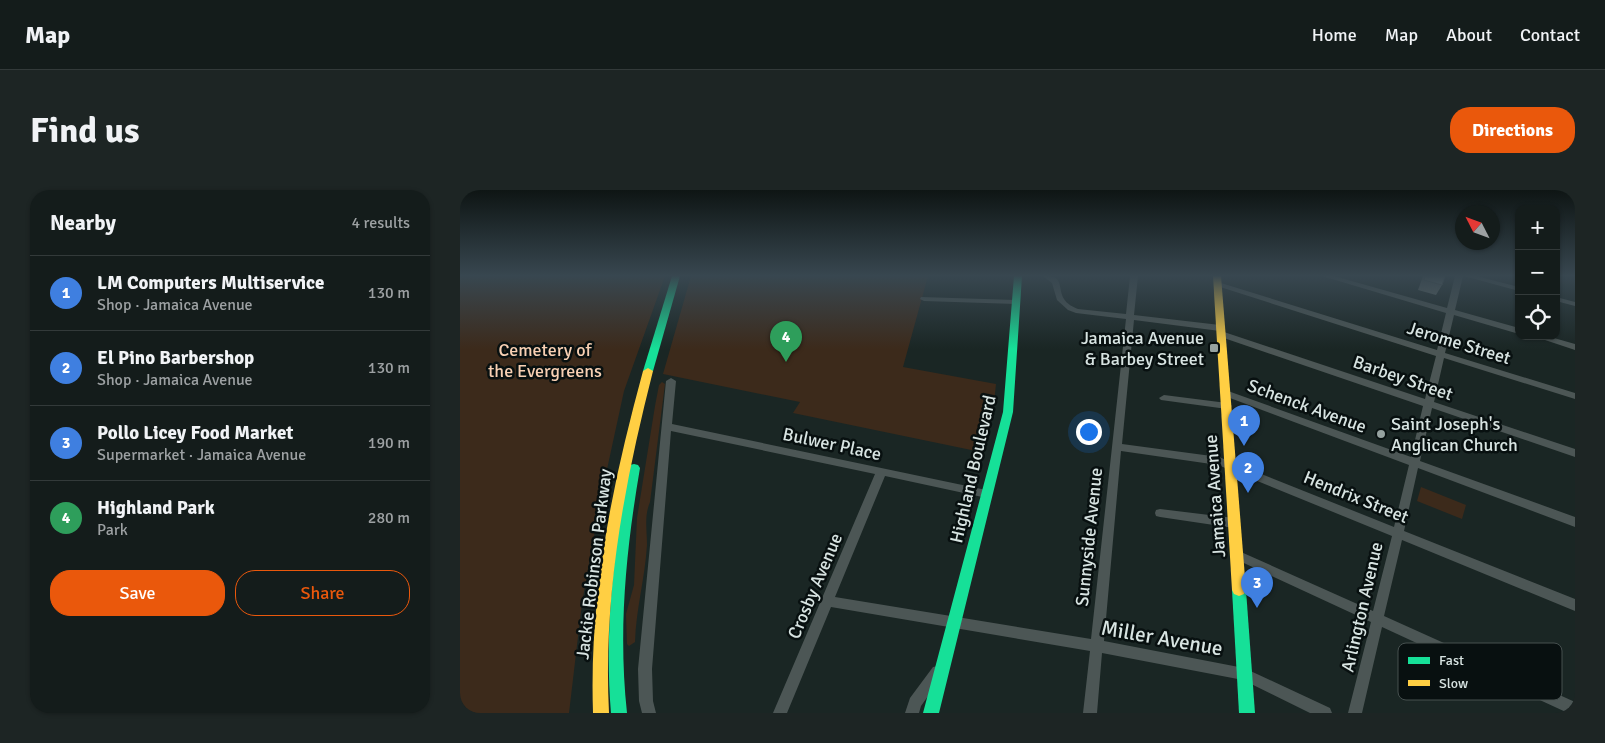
<!DOCTYPE html>
<html lang="en">
<head>
<meta charset="utf-8">
<style>
  :root { --surface:#141c1b; --page:#1d2524; --text:#f1f3f6; --muted:#9da1a3; --line:#333a3a; --accent:#ea580c }
  body { margin:0; font-family:Signika,sans-serif; background:var(--page); color:var(--text) }
  .controls { position:absolute; right:15px; top:15px; display:grid; overflow:hidden; border-radius:10px; box-shadow:0 1px 4px #0004 }
  .controls button { width:45px; height:45px; display:grid; place-items:center; padding:0; border:0; border-bottom:1px solid var(--line); background:var(--surface); color:var(--text); font:25px sans-serif }
  .compass { position:absolute; left:995px; top:15px; width:45px; height:45px; border-radius:50%; background:var(--surface); box-shadow:0 1px 4px #0004; rotate:312deg }
  .you { position:absolute; left:628px; top:241px; width:18px; height:18px; margin:-12px; border:4px solid #fff; border-radius:50%; background:#1a73e8; box-shadow:0 0 0 8px #1a73e833 }
  .badge { display:grid; place-items:center; width:32px; height:32px; border-radius:50%; background:var(--accent); color:#fff; font-size:16px; font-weight:700 }
  .pin { position:absolute; translate:-50% -41px; filter:drop-shadow(0 1px 2px #0008) }
  .pin::after { content:''; position:absolute; top:26px; width:18px; height:15px; background:inherit; clip-path:polygon(0 0,100% 0,50% 100%) }
  .list { margin:0; padding:0; list-style:none }
  h2 { display:flex; justify-content:space-between; align-items:center; height:65px; margin:0; padding:0 20px; font-size:21px }
  h2 small { font-size:16px; font-weight:400; color:var(--muted) }
  .list li { display:grid; grid-template-columns:32px 1fr auto; gap:15px; align-items:center; box-sizing:border-box; height:75px; padding:0 20px; border-top:1px solid var(--line) }
  .list b { display:block; font-size:19px; white-space:nowrap }
  .list p { margin:0; font-size:16px; white-space:nowrap; color:var(--muted) }
  .list em { font-size:16px; font-style:normal; color:var(--muted) }
  .actions { display:flex; gap:10px; padding:15px 20px }
  .actions a { flex:1; padding:11px 0; border:1px solid var(--accent); border-radius:20px; text-align:center; font-size:18px; color:var(--accent) }
  .actions .main { background:var(--accent); color:#fff }
  .icon { flex:none; width:28px; height:28px; fill:none; stroke:currentColor; stroke-width:2; stroke-linecap:round; stroke-linejoin:round }
  .map { position:relative; flex:none; width:1115px; height:523px; overflow:hidden; border-radius:20px }
  header { display:flex; align-items:center; gap:30px; box-sizing:border-box; height:70px; padding:0 25px; background:var(--surface); border-bottom:1px solid var(--line) }
  header strong { font-size:24px }
  nav { display:flex; gap:28px; margin-inline-start:auto; font-size:18px }
  .intro { display:flex; align-items:center; justify-content:space-between; box-sizing:border-box; height:120px; padding:0 30px }
  h1 { margin:0; font-size:35px }
  .button { padding:12px 22px; border-radius:20px; background:var(--accent); color:#fff; font-size:18px; font-weight:700 }
  main { display:flex; gap:30px; padding:0 30px }
  aside { flex:1; background:var(--surface); border-radius:20px; box-shadow:0 1px 4px #0004 }
  .map>svg:first-child { display:block }
  .green { fill:#3c2a1b }
  .lines { fill:none; stroke-linecap:round; stroke-linejoin:round }
  .street { fill:#4c5655; fill-rule:evenodd }
  .fast { fill:#16e098; fill-rule:evenodd }
  .slow { fill:#ffcf43; fill-rule:evenodd }
  .wall { fill:#666f6d }
  .building { fill:#77817f; stroke:#535a59 }
  .poi-dot { fill:#96a2a0; stroke:#081010; stroke-width:2 }
  .labels { text-anchor:middle; stroke-width:5; stroke-linejoin:round; paint-order:stroke }
  .poi-label { font-size:18px; fill:#d8e4e2; stroke:#081010; text-anchor:end }
  .street-label { font-size:18px; fill:#d8e4e2; stroke:#081010 }
  .park-label { font-size:18px; fill:#f8d0b3; stroke:#081010 }
  .near-street-label { font-size:21px; fill:#d8e4e2; stroke:#081010 }
  .key { fill:#081010; stroke:#46504f; stroke-width:1 }
  .key-label { font-size:14px; fill:#d8e4e2 }
</style>
</head>
<body>
<header>
<strong>Map</strong>
<nav><a>Home</a><a>Map</a><a>About</a><a>Contact</a></nav>
</header>
<div class="intro"><h1>Find us</h1><a class="button">Directions</a></div>
<main>
<aside>
<h2>Nearby<small>4 results</small></h2>
<ul class="list">
<li><span class="badge" style="background:#3f7fe0">1</span><div><b>LM Computers Multiservice</b><p>Shop · Jamaica Avenue</p></div><em>130 m</em></li>
<li><span class="badge" style="background:#3f7fe0">2</span><div><b>El Pino Barbershop</b><p>Shop · Jamaica Avenue</p></div><em>130 m</em></li>
<li><span class="badge" style="background:#3f7fe0">3</span><div><b>Pollo Licey Food Market</b><p>Supermarket · Jamaica Avenue</p></div><em>190 m</em></li>
<li><span class="badge" style="background:#2e9e5b">4</span><div><b>Highland Park</b><p>Park</p></div><em>280 m</em></li>
</ul>
<div class="actions"><a class="main">Save</a><a>Share</a></div>
</aside>
<div class="map">
<svg width="1115" height="523" viewBox="0 0 1115 523">
  <rect width="100%" height="100%" fill="#1a2624"/>
  <g class="green">
    <polygon points="0,86 205,86 164,201 141,307 122,413 109,523 0,523"/>
    <polygon points="231,86 468,86 443,177 536,194 533,222 521,262 333,223 340,212 203,184"/>
    <path d="M202,192L205,194L190,312C184,326 187,340 187,355C185,388 176,419 175,452L169,456L167,454L166,424L174,395L177,328L195,216L199,195Z"/>
    <polygon points="961,297 1006,315 1002,329 957,311"/>
  </g>
  <g class="lines">
    <g class="street">
      <path d="M583,86C605,85 597,97 604,109C607,114 613,117 618,119L666,124L670,86H678L674,125L760,135L764,138L760,141L674,130L662,254L759,267L934,337L949,275L762,205L760,203L765,200L768,201L951,267L963,216L758,146L757,144L758,142H764L965,209L976,166L754,95L758,93H761L977,160L986,123L862,86H874L987,118L995,86H1003L995,120L1059,138V144L994,125L985,163L1115,203V209L984,168L974,212L1115,259V267L972,218L960,271L1115,327V337L958,278L944,341L1115,409V421L942,350L924,426L1115,512V523H1108L922,437L902,523H888L911,432L773,368L771,365L773,362L777,360L781,362L913,421L932,346L758,275L661,261L644,451L784,478L870,518L872,523H850L783,490L642,463L637,523H623L630,461L371,417L327,523H313L415,284L211,241L192,479L193,511L196,523H182L179,511L178,479L206,191L211,188L216,191L212,234L531,301L532,304L531,307L527,308L425,286L375,407L631,449L666,129L616,123L608,120L597,110L592,93Z"/>
      <polygon points="1004,86 1016,86 1059,97 1059,101"/>
      <polygon points="461,107 556,110 560,112 556,114 464,111 460,109"/>
      <polygon points="1096,107 1115,112 1115,116 1096,111"/>
      <polygon points="1073,146 1087,146 1115,154 1115,160"/>
      <polygon points="704,205 767,213 772,216 767,219 701,210 699,208"/>
      <polygon points="700,319 774,328 778,330 779,333 778,336 774,338 700,327 696,326 695,323 696,320"/>
      <polygon points="478,476 483,477 485,482 461,516 459,523 445,523 450,508 473,477"/>
    </g>
    <g class="fast">
      <polygon points="212,86 220,86 193,181 188,184 183,181"/>
      <polygon points="554,86 562,86 553,222 479,523 463,523 543,222"/>
      <path d="M174,274L178,275L180,278C166,360 158,440 167,523H151C144,440 154,360 168,278L170,275Z"/>
      <polygon points="779,394 784,396 786,400 795,523 779,523 772,400 774,396"/>
    </g>
    <g class="slow">
      <polygon points="753,86 761,86 786,400 784,404 779,406 774,404 772,400"/>
      <path d="M188,178L193,181C164,295 143,405 149,523H133C129,405 152,295 183,181Z"/>
    </g>
  </g>
  <polygon class="wall" points="963,86 985,86 982,95 976,105 958,100"/>
  <polygon class="building" points="965,86 985,86 982,95 964,90"/>
  <linearGradient id="sky" x2="0" y2="1"><stop stop-color="#0e1514"/><stop offset="0.54" stop-color="#384750"/><stop offset="1" stop-color="#384750" stop-opacity="0"/></linearGradient>
  <rect width="1115" height="159" fill="url(#sky)"/>
  <g class="poi-dot">
    <rect x="749" y="153" width="10" height="10" rx="2.5"/>
    <circle cx="921" cy="244" r="5"/>
  </g>
  <g class="labels">
    <g class="poi-label">
      <text x="744" y="154">Jamaica Avenue<tspan x="744" dy="21">&amp; Barbey Street</tspan></text>
      <text x="931" y="240" text-anchor="start">Saint Joseph's<tspan x="931" dy="21">Anglican Church</tspan></text>
    </g>
    <g class="street-label">
      <text transform="translate(999 153) rotate(17)" y="6">Jerome Street</text>
      <text transform="translate(943 188) rotate(19)" y="6">Barbey Street</text>
      <text transform="translate(847 216) rotate(20)" y="6">Schenck Avenue</text>
      <text transform="translate(372 254) rotate(12)" y="6">Bulwer Place</text>
      <text transform="translate(513 279) rotate(-77)" y="6">Highland Boulevard</text>
      <text transform="translate(755 306) rotate(-94)" y="6">Jamaica Avenue</text>
      <text transform="translate(896 307) rotate(22)" y="6">Hendrix Street</text>
      <text transform="translate(629 347) rotate(-84)" y="6">Sunnyside Avenue</text>
      <text transform="translate(134 374) rotate(-83)" y="6">Jackie Robinson Parkway</text>
      <text transform="translate(355 396) rotate(-67)" y="6">Crosby Avenue</text>
      <text transform="translate(902 417) rotate(-77)" y="6">Arlington Avenue</text>
    </g>
    <g class="park-label">
      <text x="85" y="166">Cemetery of<tspan x="85" dy="21">the Evergreens</tspan></text>
    </g>
    <g class="near-street-label">
      <text transform="translate(702 448) rotate(10)" y="7">Miller Avenue</text>
    </g>
  </g>
  <rect x="938" y="453" width="164" height="57" rx="8" class="key"/>
  <rect x="948" y="467" width="22" height="7" fill="#16e098"/>
  <rect x="948" y="490" width="22" height="6" fill="#ffcf43"/>
  <g class="key-label">
    <text x="979" y="475">Fast</text>
    <text x="979" y="498">Slow</text>
  </g>
</svg>
<div class="controls">
<button>+</button>
<button>−</button>
<button><svg class="icon" aria-label="locate" viewBox="0 0 24 24"><circle cx="12" cy="12" r="6"/><path d="M12 2v4M12 18v4M2 12h4M18 12h4"/></svg></button>
</div>
<svg class="compass" viewBox="-18 -18 36 36"><path d="M0-13l5 13h-10z" fill="#e53935"/><path d="M0 13l5-13h-10z" fill="#9da1a3"/></svg>
<div class="you"></div>
<div class="pin badge" style="left:784px;top:256px;background:#3f7fe0">1</div>
<div class="pin badge" style="left:788px;top:303px;background:#3f7fe0">2</div>
<div class="pin badge" style="left:797px;top:418px;background:#3f7fe0">3</div>
<div class="pin badge" style="left:326px;top:172px;background:#2e9e5b">4</div>
</div>
</main>
</body>
</html>
